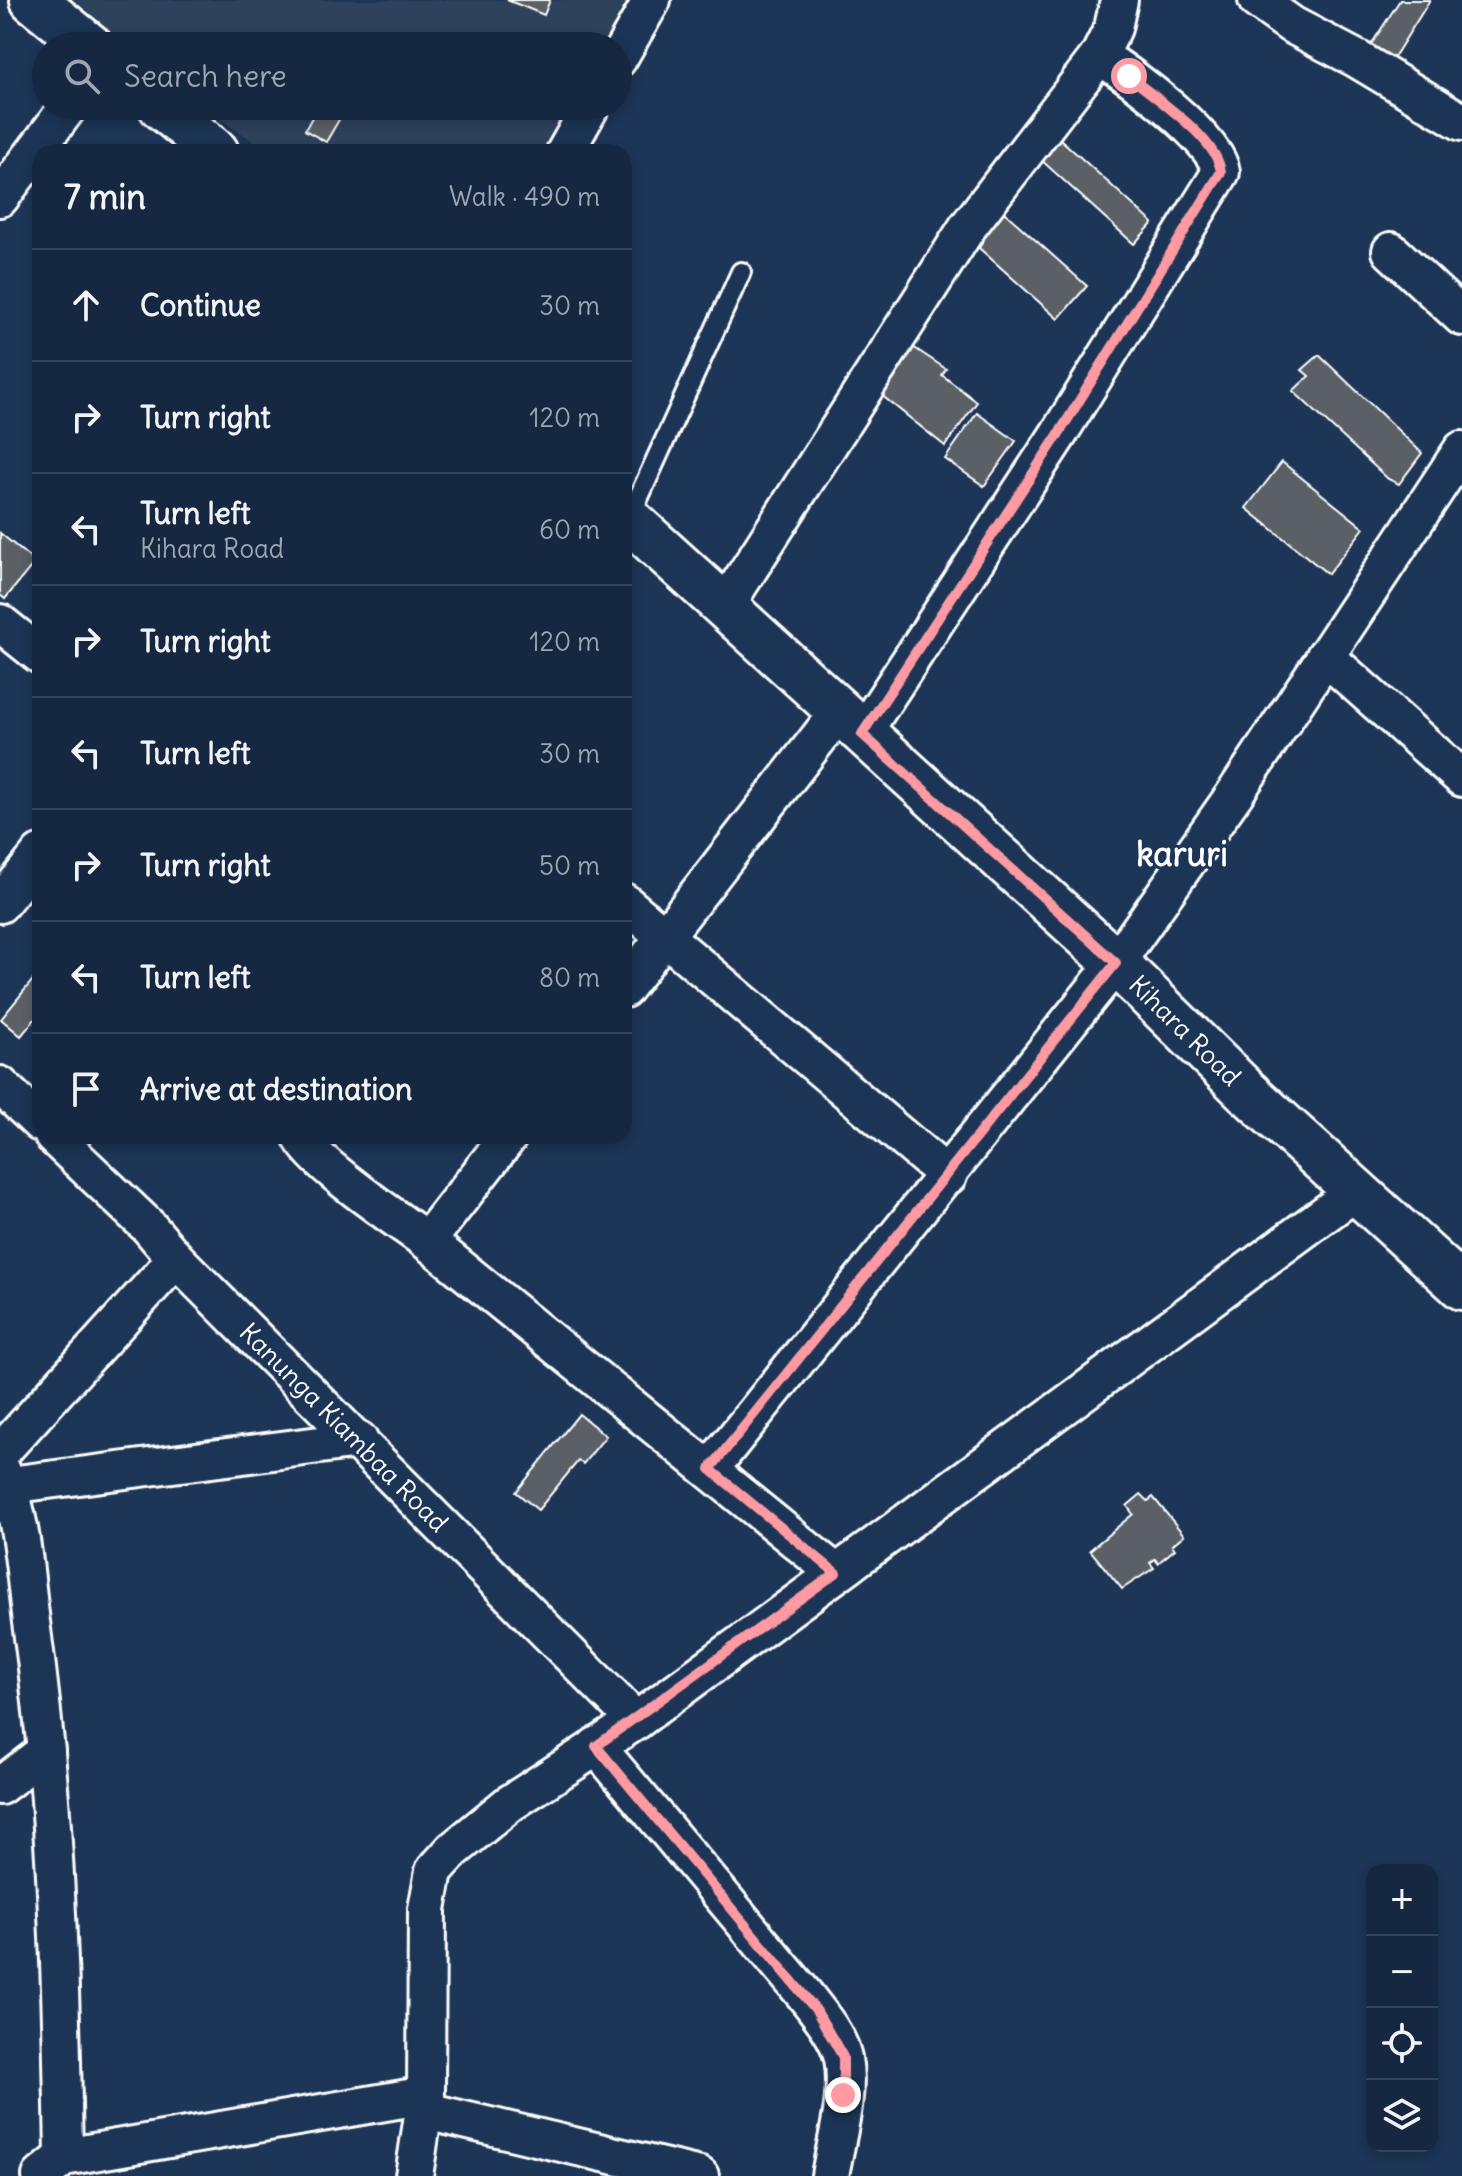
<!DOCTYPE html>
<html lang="en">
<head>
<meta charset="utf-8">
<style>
  :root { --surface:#162841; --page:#23344c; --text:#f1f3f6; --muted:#9ea6b1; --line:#35445a }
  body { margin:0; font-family:Delius,sans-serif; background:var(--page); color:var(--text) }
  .controls { position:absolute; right:24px; bottom:24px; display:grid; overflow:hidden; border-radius:16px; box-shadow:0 4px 12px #0003 }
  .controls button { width:72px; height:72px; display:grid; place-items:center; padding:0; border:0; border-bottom:2px solid var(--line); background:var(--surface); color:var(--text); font:40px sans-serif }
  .stop { position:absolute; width:24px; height:24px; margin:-18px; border:6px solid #ff9aa2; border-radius:50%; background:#fff }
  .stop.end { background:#ff9aa2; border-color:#fff; box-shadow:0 2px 8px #0008 }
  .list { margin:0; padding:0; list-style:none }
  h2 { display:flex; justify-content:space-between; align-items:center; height:104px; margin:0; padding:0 32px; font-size:34px }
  h2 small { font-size:26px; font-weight:400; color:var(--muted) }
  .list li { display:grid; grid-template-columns:52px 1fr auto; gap:24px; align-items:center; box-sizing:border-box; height:112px; padding:0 32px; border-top:2px solid var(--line) }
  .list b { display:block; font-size:30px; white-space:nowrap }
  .list p { margin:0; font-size:26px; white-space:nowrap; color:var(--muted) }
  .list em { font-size:26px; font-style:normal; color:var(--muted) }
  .icon { flex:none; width:44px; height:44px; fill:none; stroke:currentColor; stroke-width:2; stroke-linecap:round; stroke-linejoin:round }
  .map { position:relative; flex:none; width:1462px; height:2176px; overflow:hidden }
  .search { position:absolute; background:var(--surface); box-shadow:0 4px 12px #0003; left:32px; top:32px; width:600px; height:88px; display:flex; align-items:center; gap:20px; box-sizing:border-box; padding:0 28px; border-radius:44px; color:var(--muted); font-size:30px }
  .panel { position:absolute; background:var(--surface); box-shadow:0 4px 12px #0003; left:32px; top:144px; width:600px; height:1000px; border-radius:24px }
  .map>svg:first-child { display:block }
  .built { fill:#2f425c }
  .building { fill:#5a6166; stroke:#fff; stroke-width:2 }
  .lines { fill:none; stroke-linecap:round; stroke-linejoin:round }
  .lane-casing { stroke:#fff; stroke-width:24 }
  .street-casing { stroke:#fff; stroke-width:42 }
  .secondary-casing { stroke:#fff; stroke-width:50 }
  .lane { stroke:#1d3557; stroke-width:18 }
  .street { stroke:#1d3557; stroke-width:36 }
  .secondary { stroke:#1d3557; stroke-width:44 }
  .route { stroke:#ff9aa2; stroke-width:10 }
  .labels { text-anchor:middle; stroke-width:6; stroke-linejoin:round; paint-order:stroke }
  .street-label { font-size:26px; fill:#fff; stroke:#1d3557 }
  .district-label { font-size:34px; font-weight:bold; fill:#fff; stroke:#1d3557 }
</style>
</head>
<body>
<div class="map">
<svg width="1462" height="2176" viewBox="0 0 1462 2176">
  <rect width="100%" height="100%" fill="#1d3557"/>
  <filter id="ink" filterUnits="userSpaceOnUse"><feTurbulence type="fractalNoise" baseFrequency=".0125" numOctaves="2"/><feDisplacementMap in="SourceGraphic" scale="16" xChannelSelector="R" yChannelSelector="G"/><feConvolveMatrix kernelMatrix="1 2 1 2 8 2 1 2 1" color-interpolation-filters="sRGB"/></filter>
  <g filter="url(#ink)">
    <g class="built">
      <polygon points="75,0 674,0 639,62 618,91 618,46 129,46"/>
      <polygon points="201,106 607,106 574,152 270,152"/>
    </g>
    <g class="building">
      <polygon points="507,0 550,0 544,15"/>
      <polygon points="1400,0 1430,0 1391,62 1369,48"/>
      <polygon points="318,106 347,106 326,142 305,130"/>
      <polygon points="1059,138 1153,223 1134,244 1040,159"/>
      <polygon points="995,204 1087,286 1058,319 979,248 982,243 970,232"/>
      <polygon points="904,341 946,369 942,375 977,402 945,446 870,386"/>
      <polygon points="1319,355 1422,453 1399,484 1388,479 1293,391 1309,376 1302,370"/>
      <polygon points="977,413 1016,441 984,486 945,459"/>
      <polygon points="1282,462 1364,528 1328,574 1246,508"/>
      <polygon points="0,533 35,562 5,599 0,595"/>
      <polygon points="40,971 40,1013 21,1036 1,1019"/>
      <polygon points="579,1414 606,1436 583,1464 578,1461 538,1510 516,1492"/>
      <polygon points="1141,1494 1148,1501 1153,1497 1184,1535 1172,1545 1175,1549 1158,1563 1155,1559 1150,1563 1154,1568 1122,1589 1090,1550 1133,1514 1127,1506"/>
    </g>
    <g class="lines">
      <g class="lane-casing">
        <polyline id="lane" points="629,519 741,272"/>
      </g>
      <g class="street-casing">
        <g id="street">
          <polyline points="1257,0 1292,25 1357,59 1462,122"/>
          <polyline points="618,59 652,0"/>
          <polyline points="565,152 591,106"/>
          <polyline points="0,198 69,106"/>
          <polyline points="1391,251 1462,317"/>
          <polyline points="724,608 967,228 1099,56 1113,28 1119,0"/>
          <polyline points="0,623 40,655"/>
          <polyline points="1325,656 1462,778"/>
          <path d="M862,734L1058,435L1221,172C1217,139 1130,75 1099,56"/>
          <polyline points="624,902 948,1176"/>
          <polyline points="0,904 40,854"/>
          <polyline points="624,989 838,713"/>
          <polyline points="0,1085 40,1123"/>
          <path id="s1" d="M53,1136L149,1227L176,1259L636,1721"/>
          <path d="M301,1136C310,1161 401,1222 427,1241"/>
          <polyline points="509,1136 427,1241 836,1573"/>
          <polyline points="0,1453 176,1259"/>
          <path d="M0,1467C23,1514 24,1571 31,1622C56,1799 61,1978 64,2157"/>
          <polyline points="710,1469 1116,963 1234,795 1462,450"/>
          <polyline points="9,1485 359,1440"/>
          <path d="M596,1746L804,1994C818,2012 838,2035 843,2058C850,2095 836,2139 830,2176"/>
          <polyline points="0,1786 46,1751"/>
          <polyline points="422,2110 700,2176"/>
          <polyline points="41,2176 64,2157 426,2095"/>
          <polyline points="414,2176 426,2095 427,1909 434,1871 453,1850 509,1804 636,1721 1355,1192"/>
        </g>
      </g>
      <g class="secondary-casing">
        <g id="secondary">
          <polyline points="33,0 90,46"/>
          <polyline points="161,106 216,152"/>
          <path id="s2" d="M624,515L1116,963L1245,1090L1462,1287"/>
        </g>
      </g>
      <use href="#lane" class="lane"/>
      <use href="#street" class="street"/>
      <use href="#secondary" class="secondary"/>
    </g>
  </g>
  <g class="lines" filter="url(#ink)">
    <path class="route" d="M843,2095V2057L816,2010L596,1746L836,1573L710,1469L1116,963L862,734L1058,435L1221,172C1217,138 1156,99 1129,76"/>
  </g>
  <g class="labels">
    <g class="street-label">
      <text dy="9" stroke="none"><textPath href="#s2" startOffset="762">Kihara Road</textPath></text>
      <text dy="9" stroke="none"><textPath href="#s1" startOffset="412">Kanunga Kiambaa Road</textPath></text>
    </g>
    <g class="district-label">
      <text x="1182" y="866">karuri</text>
    </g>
  </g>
</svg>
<div class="controls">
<button>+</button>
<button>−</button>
<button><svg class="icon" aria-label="locate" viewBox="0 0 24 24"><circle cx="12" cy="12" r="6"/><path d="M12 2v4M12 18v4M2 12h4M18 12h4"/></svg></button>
<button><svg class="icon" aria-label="layers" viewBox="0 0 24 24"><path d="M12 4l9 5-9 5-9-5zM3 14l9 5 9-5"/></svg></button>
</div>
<div class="stop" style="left:1129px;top:76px"></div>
<div class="stop end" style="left:843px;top:2095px"></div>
<div class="search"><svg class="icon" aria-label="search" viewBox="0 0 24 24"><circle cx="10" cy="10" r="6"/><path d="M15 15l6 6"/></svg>Search here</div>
<section class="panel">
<h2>7 min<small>Walk · 490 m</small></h2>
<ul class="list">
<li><svg class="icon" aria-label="ahead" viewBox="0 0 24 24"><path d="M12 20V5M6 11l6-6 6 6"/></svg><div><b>Continue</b></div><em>30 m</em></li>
<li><svg class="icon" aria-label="right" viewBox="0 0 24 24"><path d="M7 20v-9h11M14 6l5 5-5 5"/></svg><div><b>Turn right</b></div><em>120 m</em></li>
<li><svg class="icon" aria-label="left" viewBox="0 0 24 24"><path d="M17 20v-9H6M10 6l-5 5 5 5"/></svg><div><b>Turn left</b><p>Kihara Road</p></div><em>60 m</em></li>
<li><svg class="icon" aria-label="right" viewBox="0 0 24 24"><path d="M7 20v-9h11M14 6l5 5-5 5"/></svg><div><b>Turn right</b></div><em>120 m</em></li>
<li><svg class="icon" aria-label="left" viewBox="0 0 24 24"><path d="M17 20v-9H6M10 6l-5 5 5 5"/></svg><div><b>Turn left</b></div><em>30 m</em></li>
<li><svg class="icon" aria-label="right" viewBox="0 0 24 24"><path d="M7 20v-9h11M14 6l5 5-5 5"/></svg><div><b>Turn right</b></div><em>50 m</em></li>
<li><svg class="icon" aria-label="left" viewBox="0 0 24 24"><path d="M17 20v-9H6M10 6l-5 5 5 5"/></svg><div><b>Turn left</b></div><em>80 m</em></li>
<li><svg class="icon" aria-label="arrive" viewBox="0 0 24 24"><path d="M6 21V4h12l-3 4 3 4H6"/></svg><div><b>Arrive at destination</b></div></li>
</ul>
</section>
</div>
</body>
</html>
